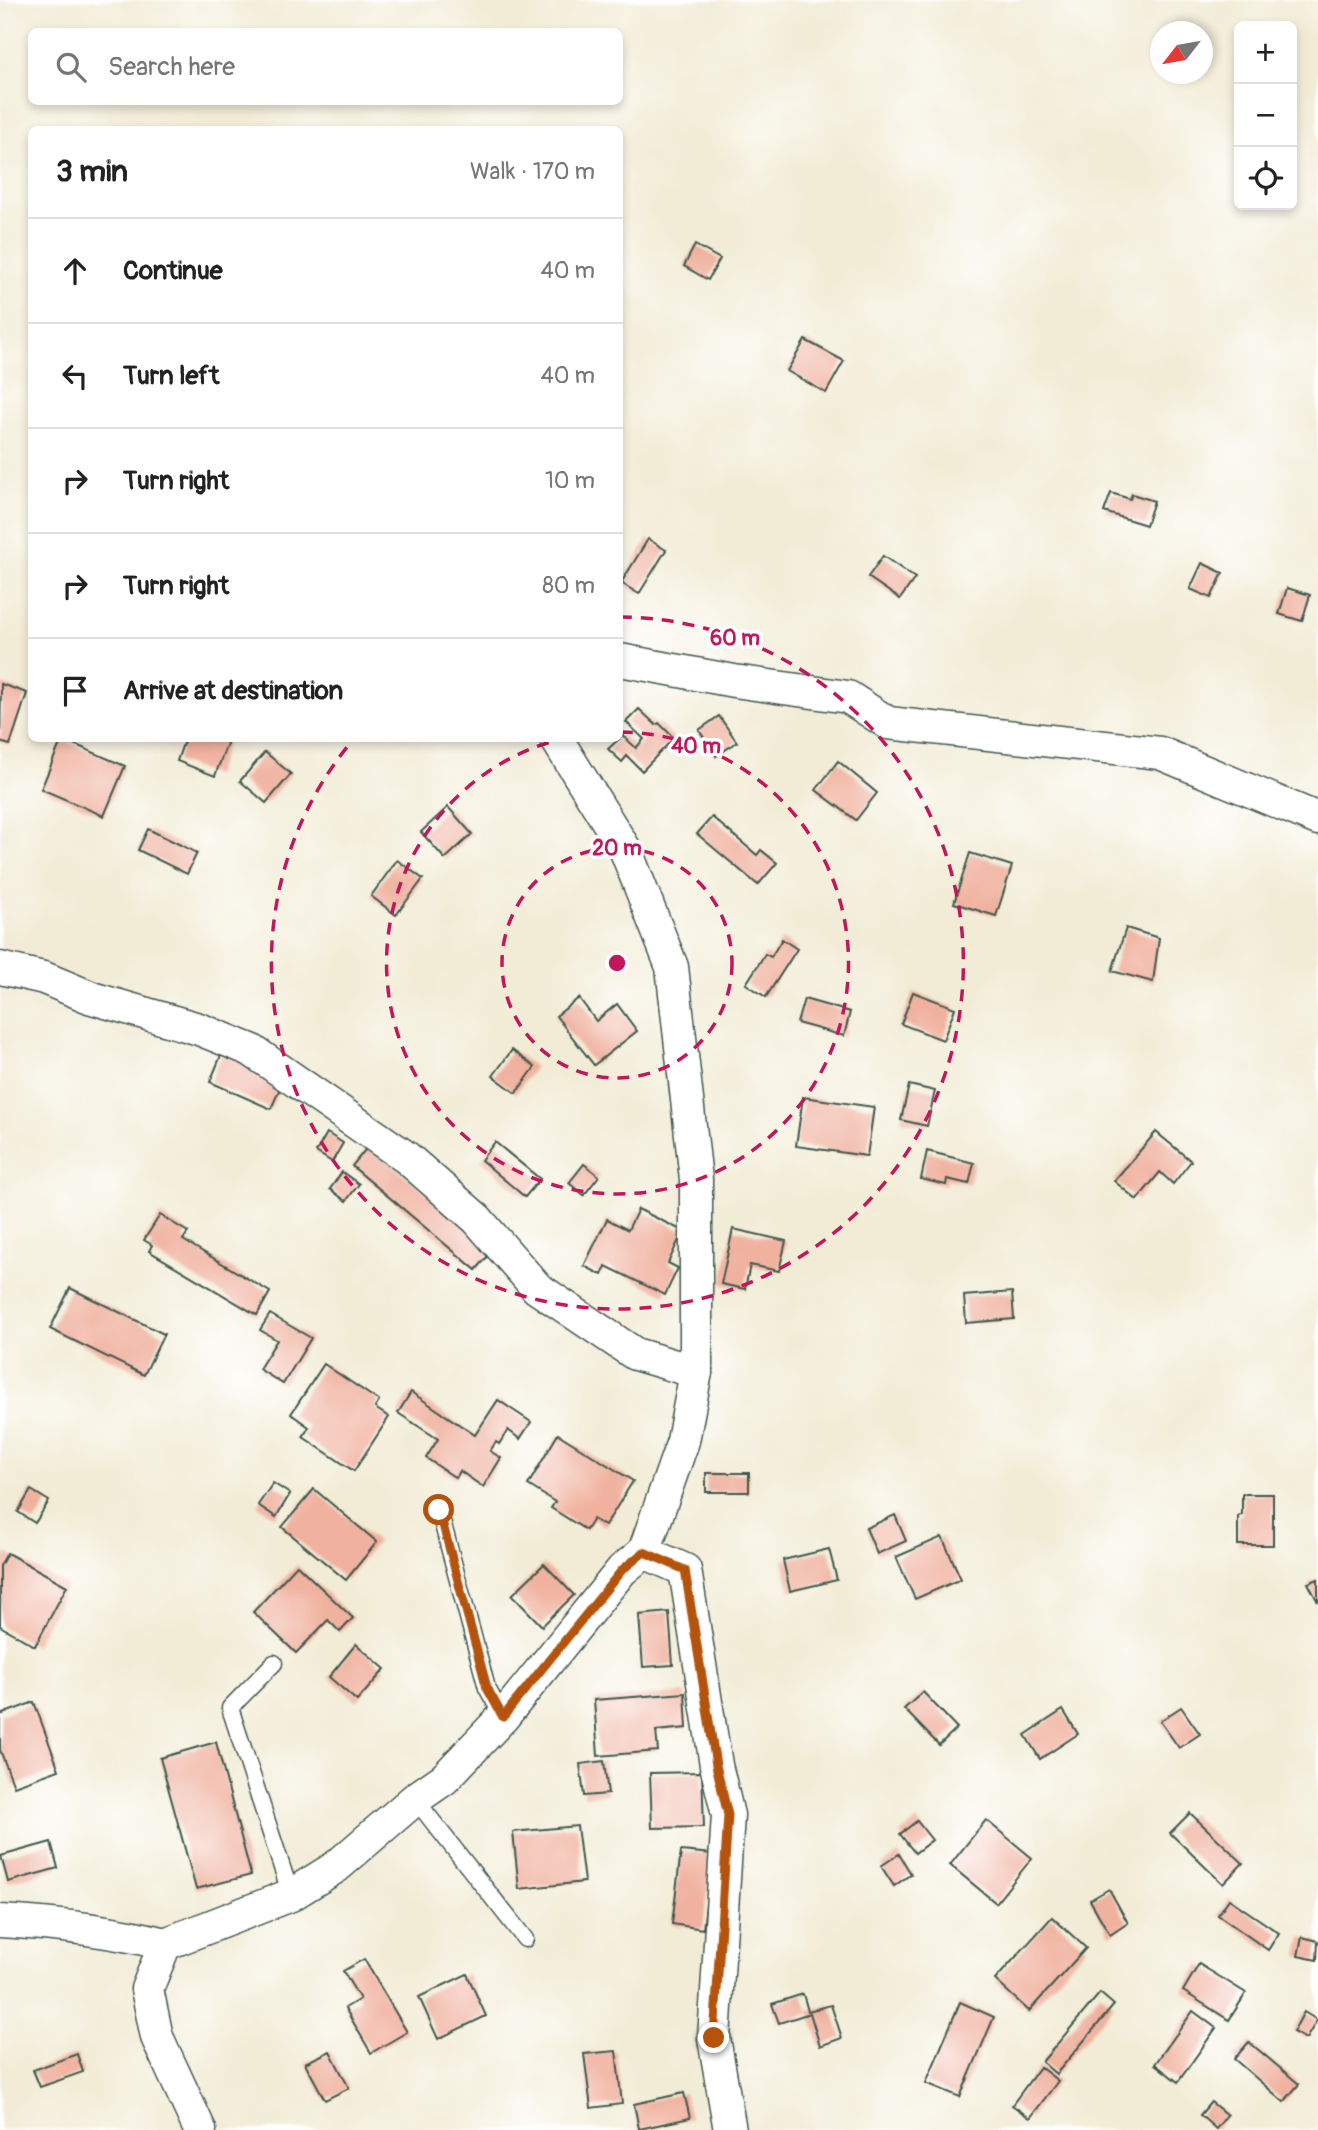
<!DOCTYPE html>
<html lang="en">
<head>
<meta charset="utf-8">
<style>
  :root { --surface:#fff; --page:#f2f2f2; --text:#222; --muted:#767676; --line:#e0e0e0 }
  body { margin:0; font-family:Pangolin,sans-serif; background:var(--page); color:var(--text) }
  .controls { position:absolute; right:21px; top:21px; display:grid; overflow:hidden; border-radius:10px; box-shadow:0 4px 10px #0003 }
  .controls button { width:63px; height:63px; display:grid; place-items:center; padding:0; border:0; border-bottom:2px solid var(--line); background:var(--surface); color:var(--text); font:35px sans-serif }
  .compass { position:absolute; left:1150px; top:21px; width:63px; height:63px; border-radius:50%; background:var(--surface); box-shadow:0 4px 10px #0003; rotate:239deg }
  .stop { position:absolute; width:21px; height:21px; margin:-16px; border:5px solid #b45309; border-radius:50%; background:#fff }
  .stop.end { background:#b45309; border-color:#fff; box-shadow:0 2px 7px #0008 }
  .list { margin:0; padding:0; list-style:none }
  h2 { display:flex; justify-content:space-between; align-items:center; height:91px; margin:0; padding:0 28px; font-size:30px }
  h2 small { font-size:23px; font-weight:400; color:var(--muted) }
  .list li { display:grid; grid-template-columns:46px 1fr auto; gap:21px; align-items:center; box-sizing:border-box; height:105px; padding:0 28px; border-top:2px solid var(--line) }
  .list b { display:block; font-size:26px; white-space:nowrap }
  .list em { font-size:23px; font-style:normal; color:var(--muted) }
  .icon { flex:none; width:38px; height:38px; fill:none; stroke:currentColor; stroke-width:2; stroke-linecap:round; stroke-linejoin:round }
  .map { position:relative; flex:none; width:1318px; height:2130px; overflow:hidden }
  .search { position:absolute; background:var(--surface); box-shadow:0 4px 10px #0003; left:28px; top:28px; width:595px; height:77px; display:flex; align-items:center; gap:18px; box-sizing:border-box; padding:0 24px; border-radius:10px; color:var(--muted); font-size:26px }
  .panel { position:absolute; background:var(--surface); box-shadow:0 4px 10px #0003; left:28px; top:126px; width:595px; height:616px; border-radius:10px }
  .map>svg:first-child { display:block }
  .building { fill:#f0b19e }
  .lines { fill:none; stroke-linecap:round; stroke-linejoin:round }
  .lane-casing { stroke:#3f574c; stroke-width:19 }
  .street-casing { stroke:#3f574c; stroke-width:35 }
  .lane { stroke:#fff; stroke-width:16 }
  .street { stroke:#fff; stroke-width:32 }
  .route { stroke:#b45309; stroke-width:9 }
  .ring { fill:none; stroke:#c2185b; stroke-width:3.5; stroke-dasharray:12 9 }
  .centre { fill:#c2185b; stroke:#fff; stroke-width:3.5 }
  .ring-label { font-size:21px; text-anchor:middle; font-weight:bold; fill:#c2185b; stroke:#fff; stroke-width:7; stroke-linejoin:round; paint-order:stroke }
</style>
</head>
<body>
<div class="map">
<svg width="1318" height="2130" viewBox="0 0 1318 2130">
  <rect width="100%" height="100%" fill="#fff"/>
  <filter id="ink" filterUnits="userSpaceOnUse"><feTurbulence type="fractalNoise" baseFrequency=".0143" numOctaves="2"/><feDisplacementMap in="SourceGraphic" scale="14" xChannelSelector="R" yChannelSelector="G"/><feConvolveMatrix kernelMatrix="1 2 1 2 8 2 1 2 1" color-interpolation-filters="sRGB"/></filter>
  <filter id="wash" filterUnits="userSpaceOnUse"><feTurbulence type="fractalNoise" baseFrequency=".00686" numOctaves="4" result="noise"/><feDisplacementMap in="SourceGraphic" scale="28" xChannelSelector="R" yChannelSelector="G"/><feGaussianBlur stdDeviation="1.57" result="paint"/><feColorMatrix in="noise" values="0 0 0 0 0 0 0 0 0 0 0 0 0 0 0 0 0 1.4 0 .05"/><feComposite in="paint" operator="in"/></filter>
  <g filter="url(#wash)">
    <rect width="100%" height="100%" fill="#f2ecd6"/>
    <g id="blocks">
      <g class="building">
        <polygon points="695,245 720,259 708,280 684,266"/>
        <polygon points="805,340 844,361 826,393 787,371"/>
        <polygon points="1111,493 1130,499 1132,494 1154,501 1146,525 1104,512"/>
        <polygon points="648,539 666,550 639,594 621,583"/>
        <polygon points="883,556 915,578 900,599 868,577"/>
        <polygon points="1202,563 1223,573 1211,598 1190,589"/>
        <polygon points="1287,588 1310,595 1302,621 1279,614"/>
        <polygon points="1,684 27,693 10,745 0,742"/>
        <polygon points="639,709 656,725 659,723 674,738 642,771 627,756 622,762 608,749 620,738 621,734 636,748 644,739 626,722"/>
        <polygon points="719,716 737,742 716,756 699,730"/>
        <polygon points="185,738 229,738 215,776 177,761"/>
        <polygon points="62,739 125,766 104,816 41,789"/>
        <polygon points="265,752 291,774 266,803 240,781"/>
        <polygon points="838,761 877,793 856,820 816,790"/>
        <polygon points="448,807 472,834 445,859 421,832"/>
        <polygon points="712,817 757,855 761,850 777,863 758,885 697,834"/>
        <polygon points="148,829 197,853 187,874 138,850"/>
        <polygon points="970,853 1012,866 996,916 954,903"/>
        <polygon points="397,860 423,879 396,915 371,896"/>
        <polygon points="1126,928 1159,938 1153,982 1112,971"/>
        <polygon points="782,939 797,949 766,997 746,984 765,954 771,957"/>
        <polygon points="913,992 955,1008 943,1040 901,1024"/>
        <polygon points="579,998 596,1021 617,1004 637,1031 594,1065 556,1016"/>
        <polygon points="804,999 850,1012 844,1036 797,1023"/>
        <polygon points="512,1050 535,1067 516,1093 493,1076"/>
        <polygon points="222,1053 284,1079 271,1109 210,1082"/>
        <polygon points="909,1085 935,1091 927,1126 901,1120"/>
        <polygon points="803,1097 874,1107 867,1156 796,1146"/>
        <polygon points="1156,1132 1191,1161 1173,1184 1160,1172 1137,1200 1114,1181"/>
        <polygon points="327,1133 343,1143 332,1162 316,1152"/>
        <polygon points="495,1142 540,1179 525,1197 481,1160"/>
        <polygon points="369,1145 494,1249 476,1270 352,1166"/>
        <polygon points="927,1151 974,1163 969,1184 947,1179 946,1185 921,1179"/>
        <polygon points="584,1164 599,1176 584,1195 569,1183"/>
        <polygon points="342,1172 359,1184 346,1201 330,1189"/>
        <polygon points="638,1209 683,1231 668,1263 678,1268 665,1295 606,1266 602,1275 584,1266 607,1219 628,1230"/>
        <polygon points="160,1215 188,1232 183,1240 270,1292 257,1315 149,1251 152,1245 144,1240"/>
        <polygon points="733,1229 786,1241 779,1271 750,1265 745,1289 721,1284"/>
        <polygon points="70,1288 164,1334 144,1375 50,1329"/>
        <polygon points="1012,1292 1014,1319 966,1323 964,1296"/>
        <polygon points="270,1314 311,1338 283,1384 259,1369 277,1340 260,1330"/>
        <polygon points="324,1364 379,1401 375,1408 389,1417 354,1471 303,1437 309,1427 291,1414"/>
        <polygon points="411,1392 475,1435 498,1400 531,1422 520,1439 508,1430 499,1444 496,1442 490,1451 501,1458 483,1487 460,1471 456,1478 426,1458 438,1439 398,1413"/>
        <polygon points="558,1434 633,1481 605,1526 593,1519 586,1530 551,1508 555,1502 528,1485"/>
        <rect x="706" y="1473" width="43" height="19"/>
        <polygon points="273,1483 290,1494 276,1517 258,1505"/>
        <polygon points="314,1489 377,1542 346,1580 282,1527"/>
        <polygon points="31,1490 49,1501 35,1523 18,1512"/>
        <polygon points="1242,1494 1273,1494 1273,1545 1238,1545 1238,1516 1242,1515"/>
        <polygon points="895,1515 906,1541 877,1554 866,1528"/>
        <polygon points="942,1537 961,1579 915,1599 896,1557"/>
        <polygon points="829,1549 837,1580 790,1591 783,1560"/>
        <polygon points="7,1553 67,1586 35,1646 0,1626 0,1566"/>
        <polygon points="544,1564 574,1595 542,1626 512,1595"/>
        <polygon points="297,1565 353,1618 340,1632 328,1620 296,1653 253,1612"/>
        <polygon points="1318,1579 1318,1602 1308,1583"/>
        <polygon points="669,1612 673,1665 643,1667 639,1615"/>
        <polygon points="356,1644 385,1669 357,1701 329,1677"/>
        <polygon points="923,1692 957,1728 939,1745 904,1709"/>
        <polygon points="685,1693 687,1728 656,1731 658,1751 598,1756 594,1700"/>
        <polygon points="34,1702 59,1770 14,1786 0,1750 0,1715"/>
        <polygon points="1181,1707 1200,1734 1179,1748 1160,1721"/>
        <polygon points="1063,1710 1078,1734 1040,1759 1025,1735"/>
        <polygon points="216,1742 251,1875 196,1889 160,1758"/>
        <polygon points="604,1761 608,1794 584,1796 580,1764"/>
        <polygon points="702,1772 704,1827 652,1828 650,1773"/>
        <polygon points="1190,1813 1243,1863 1223,1884 1170,1833"/>
        <polygon points="986,1820 1032,1858 996,1903 950,1865"/>
        <polygon points="917,1821 932,1840 915,1853 900,1834"/>
        <polygon points="577,1826 584,1882 519,1889 513,1832"/>
        <polygon points="51,1842 58,1868 8,1882 1,1856"/>
        <polygon points="681,1851 712,1854 703,1929 672,1924"/>
        <polygon points="899,1854 911,1874 894,1886 881,1866"/>
        <polygon points="1109,1889 1128,1923 1110,1935 1090,1900"/>
        <polygon points="1229,1899 1279,1933 1268,1950 1218,1915"/>
        <polygon points="1052,1917 1086,1948 1029,2011 995,1980"/>
        <polygon points="1302,1937 1318,1941 1317,1960 1298,1956"/>
        <polygon points="364,1959 407,2032 371,2053 345,2008 360,1999 343,1971"/>
        <polygon points="1199,1964 1246,1993 1229,2020 1183,1991"/>
        <polygon points="467,1974 486,2016 438,2039 419,1997"/>
        <polygon points="1100,1993 1114,2005 1056,2074 1042,2062"/>
        <polygon points="803,1994 808,2011 831,2005 842,2038 820,2046 810,2013 779,2023 772,2004"/>
        <polygon points="960,2002 994,2017 960,2097 926,2083"/>
        <polygon points="1193,2011 1216,2028 1178,2082 1155,2064"/>
        <polygon points="1304,2012 1317,2020 1306,2039 1293,2032"/>
        <polygon points="1249,2042 1299,2084 1284,2102 1234,2059"/>
        <polygon points="330,2051 349,2088 325,2100 305,2063"/>
        <polygon points="616,2051 622,2104 591,2108 584,2054"/>
        <polygon points="77,2054 83,2072 40,2087 33,2070"/>
        <polygon points="1040,2067 1058,2081 1030,2118 1012,2105"/>
        <polygon points="684,2093 690,2118 639,2129 634,2104"/>
        <polygon points="1211,2102 1227,2115 1216,2129 1200,2115"/>
      </g>
    </g>
  </g>
  <g filter="url(#ink)">
    <use href="#blocks" fill-opacity="0" stroke="#3f574c" stroke-width="2"/>
    <g class="lines">
      <g class="lane-casing">
        <g id="lane">
          <polyline points="439,1510 487,1688 503,1717"/>
          <polyline points="274,1663 230,1708 291,1895"/>
          <polyline points="415,1799 525,1939"/>
        </g>
      </g>
      <g class="street-casing">
        <g id="street">
          <polyline points="620,660 734,681 848,697 888,723 1160,753 1318,819"/>
          <polyline points="556,738 626,851 672,967 696,1179 696,1372 683,1441 644,1552 685,1570 716,1765 728,1815 714,2038 730,2130"/>
          <polyline points="0,968 44,978 92,998 199,1029 251,1050 407,1158 477,1219 537,1288 635,1354 696,1372"/>
          <path d="M0,1921C56,1924 111,1930 165,1944"/>
          <polyline points="200,2130 157,2037 147,1989 165,1944 291,1895 336,1867 415,1799 444,1779 503,1717 622,1570 644,1552"/>
        </g>
      </g>
      <use href="#lane" class="lane"/>
      <use href="#street" class="street"/>
    </g>
  </g>
  <g class="lines" filter="url(#ink)">
    <polyline class="route" points="439,1510 487,1688 503,1717 622,1570 644,1552 685,1570 716,1765 728,1815 714,2038"/>
  </g>
  <g class="ring">
    <circle cx="617" cy="963" r="115"/>
    <path d="M621 732A231 231 0 1 1 561 739"/>
    <path d="M620 617A346 346 0 1 1 352 741"/>
  </g>
  <circle cx="617" cy="963" r="10" class="centre"/>
  <g class="ring-label">
    <text x="735" y="645">60 m</text>
    <text x="696" y="753">40 m</text>
    <text x="617" y="855">20 m</text>
  </g>
</svg>
<div class="controls">
<button>+</button>
<button>−</button>
<button><svg class="icon" aria-label="locate" viewBox="0 0 24 24"><circle cx="12" cy="12" r="6"/><path d="M12 2v4M12 18v4M2 12h4M18 12h4"/></svg></button>
</div>
<svg class="compass" viewBox="-18 -18 36 36"><path d="M0-13l5 13h-10z" fill="#e53935"/><path d="M0 13l5-13h-10z" fill="#767676"/></svg>
<div class="stop" style="left:439px;top:1510px"></div>
<div class="stop end" style="left:714px;top:2038px"></div>
<div class="search"><svg class="icon" aria-label="search" viewBox="0 0 24 24"><circle cx="10" cy="10" r="6"/><path d="M15 15l6 6"/></svg>Search here</div>
<section class="panel">
<h2>3 min<small>Walk · 170 m</small></h2>
<ul class="list">
<li><svg class="icon" aria-label="ahead" viewBox="0 0 24 24"><path d="M12 20V5M6 11l6-6 6 6"/></svg><div><b>Continue</b></div><em>40 m</em></li>
<li><svg class="icon" aria-label="left" viewBox="0 0 24 24"><path d="M17 20v-9H6M10 6l-5 5 5 5"/></svg><div><b>Turn left</b></div><em>40 m</em></li>
<li><svg class="icon" aria-label="right" viewBox="0 0 24 24"><path d="M7 20v-9h11M14 6l5 5-5 5"/></svg><div><b>Turn right</b></div><em>10 m</em></li>
<li><svg class="icon" aria-label="right" viewBox="0 0 24 24"><path d="M7 20v-9h11M14 6l5 5-5 5"/></svg><div><b>Turn right</b></div><em>80 m</em></li>
<li><svg class="icon" aria-label="arrive" viewBox="0 0 24 24"><path d="M6 21V4h12l-3 4 3 4H6"/></svg><div><b>Arrive at destination</b></div></li>
</ul>
</section>
</div>
</body>
</html>
